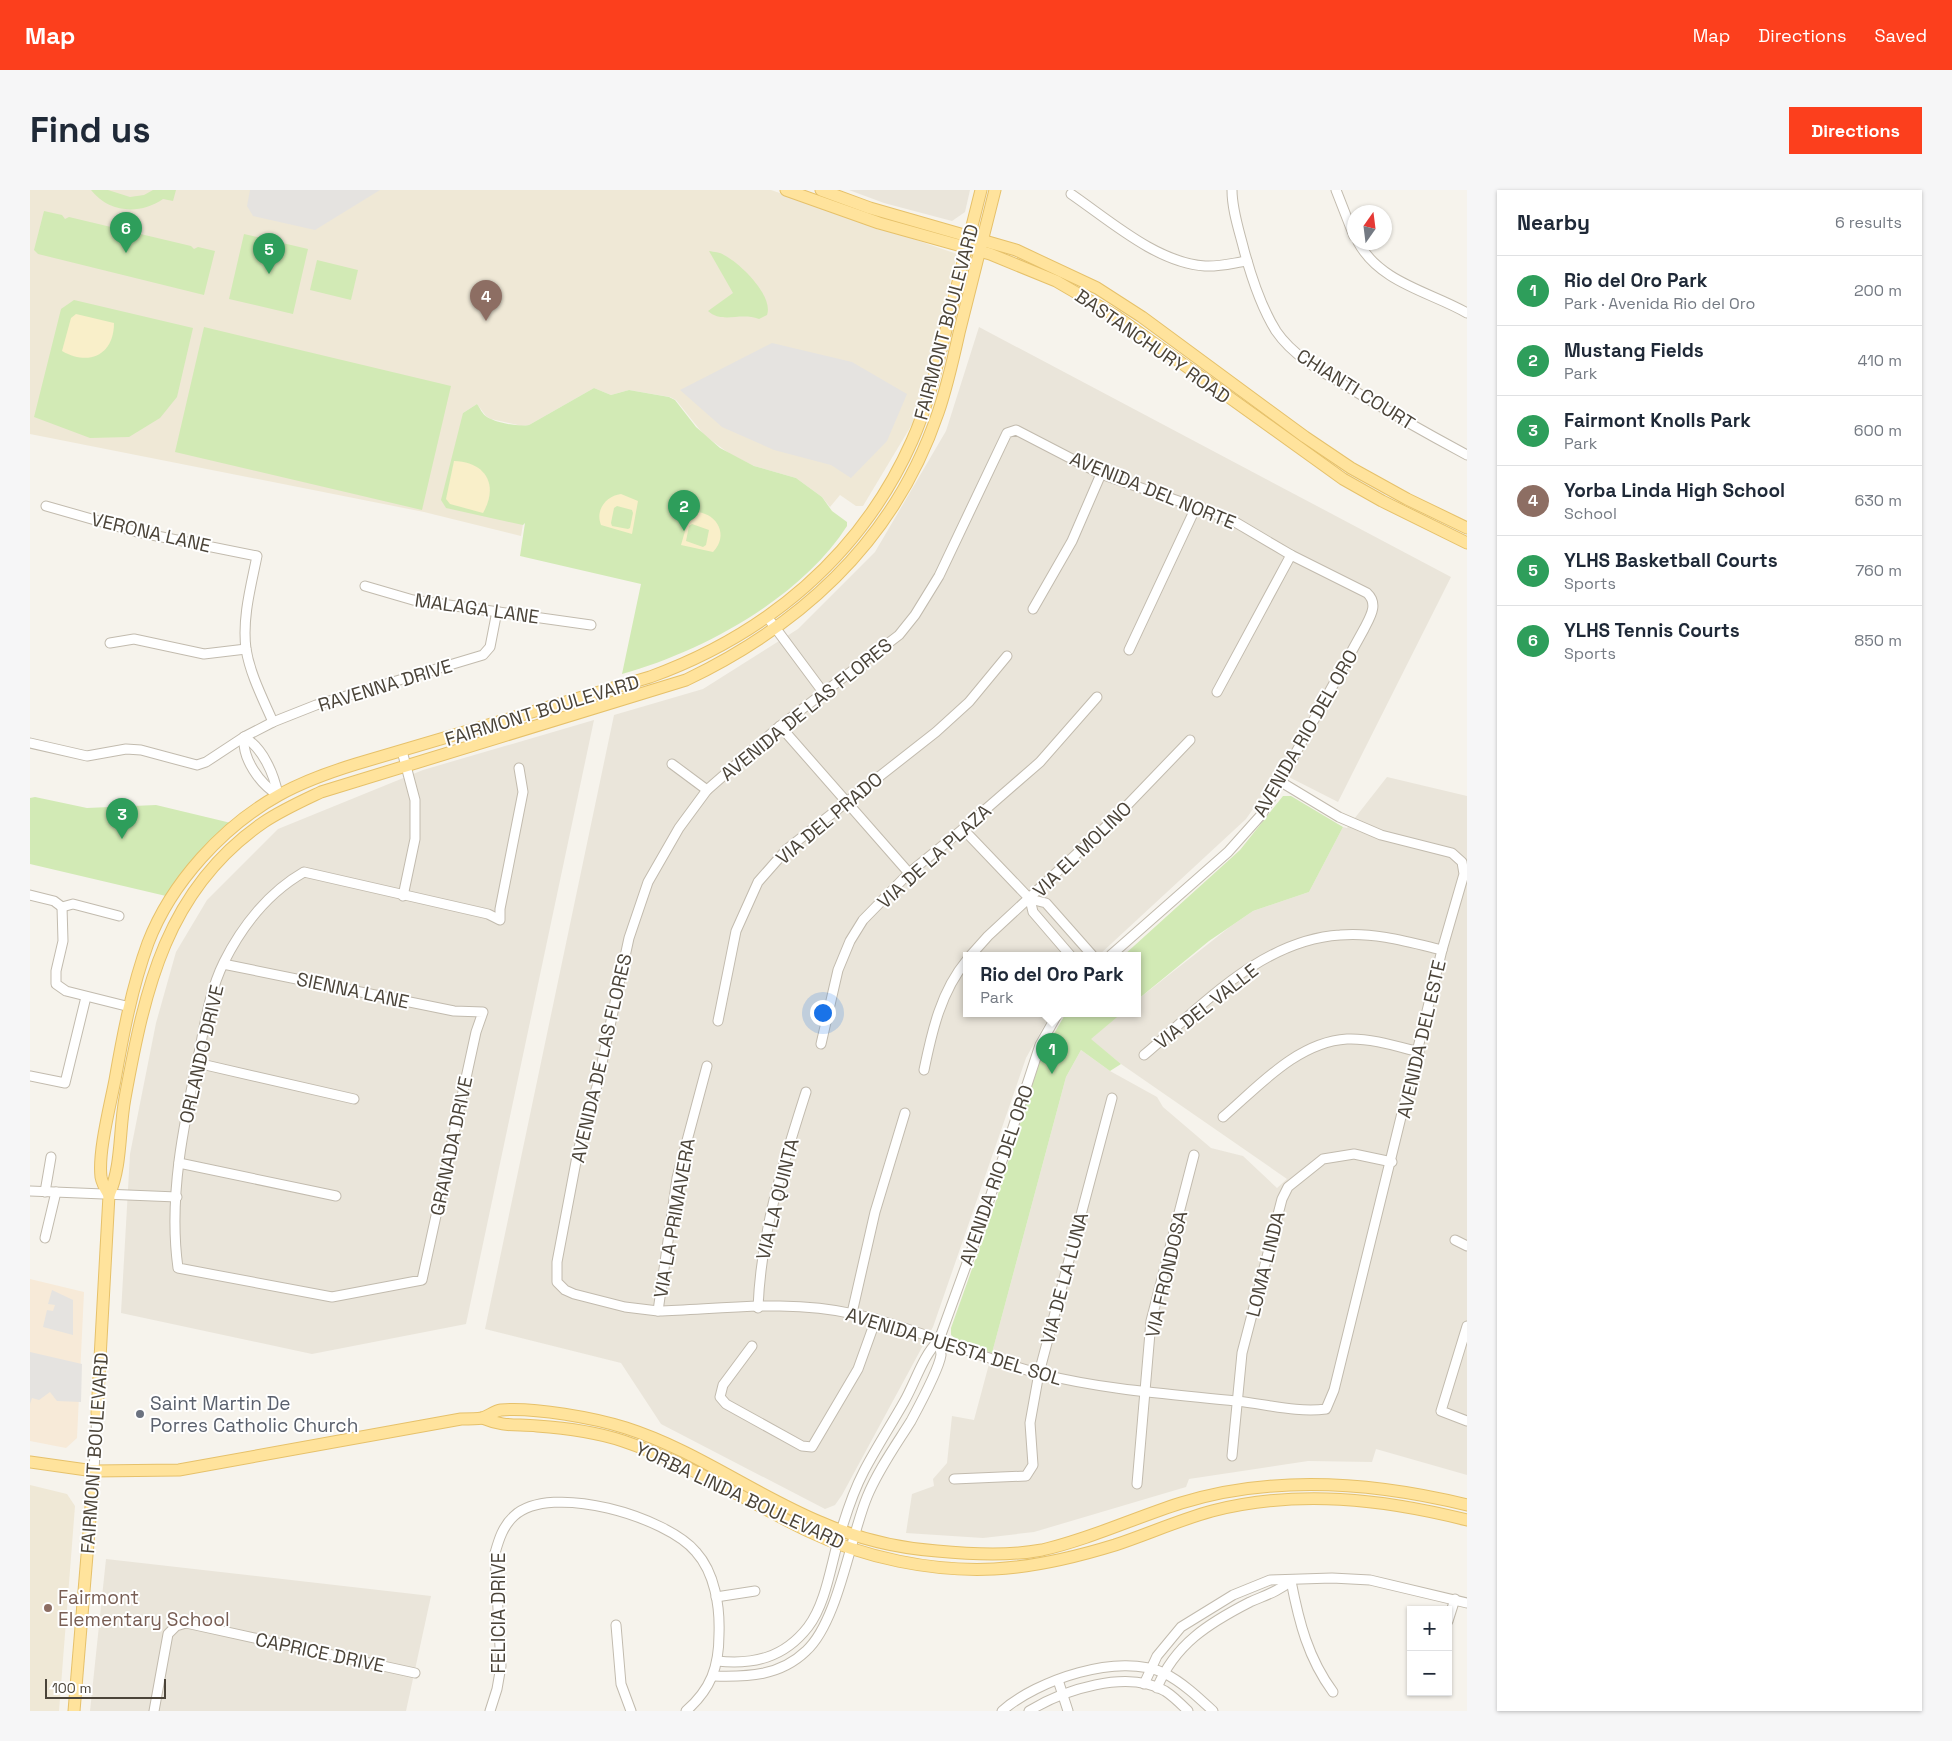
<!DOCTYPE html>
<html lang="en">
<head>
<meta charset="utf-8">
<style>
  :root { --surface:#fff; --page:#f6f6f7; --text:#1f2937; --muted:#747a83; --line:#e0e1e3; --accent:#fc3f1d }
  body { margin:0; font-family:"Space Grotesk",sans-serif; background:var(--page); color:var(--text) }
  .controls { position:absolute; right:15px; bottom:15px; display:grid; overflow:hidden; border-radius:0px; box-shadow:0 1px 4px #0004 }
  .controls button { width:45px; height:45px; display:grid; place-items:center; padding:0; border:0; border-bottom:1px solid var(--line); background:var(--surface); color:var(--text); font:25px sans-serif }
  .compass { position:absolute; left:1317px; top:15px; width:45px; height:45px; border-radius:50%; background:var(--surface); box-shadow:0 1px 4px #0004; rotate:14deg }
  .scale { position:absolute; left:15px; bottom:12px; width:121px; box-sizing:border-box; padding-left:5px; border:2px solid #4b4439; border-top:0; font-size:14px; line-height:18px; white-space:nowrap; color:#4b4439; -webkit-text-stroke:4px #fff; paint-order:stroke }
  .you { position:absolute; left:792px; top:822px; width:18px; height:18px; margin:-12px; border:4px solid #fff; border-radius:50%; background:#1a73e8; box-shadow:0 0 0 8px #1a73e833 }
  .badge { display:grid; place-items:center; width:32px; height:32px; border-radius:50%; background:var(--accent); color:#fff; font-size:16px; font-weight:700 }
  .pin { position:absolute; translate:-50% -41px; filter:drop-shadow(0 1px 2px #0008) }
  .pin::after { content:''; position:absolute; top:26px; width:18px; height:15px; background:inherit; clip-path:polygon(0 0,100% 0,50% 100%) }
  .popup { position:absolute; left:933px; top:762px; width:178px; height:65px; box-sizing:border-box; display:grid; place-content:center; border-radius:0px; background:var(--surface); filter:drop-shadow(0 1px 4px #0005); font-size:16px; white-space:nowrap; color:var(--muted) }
  .popup b { font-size:19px; color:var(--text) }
  .popup::after { content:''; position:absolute; left:50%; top:100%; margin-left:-10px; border:10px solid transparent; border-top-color:var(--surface) }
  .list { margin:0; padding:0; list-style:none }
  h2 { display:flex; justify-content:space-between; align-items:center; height:65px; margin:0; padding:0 20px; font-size:21px }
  h2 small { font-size:16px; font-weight:400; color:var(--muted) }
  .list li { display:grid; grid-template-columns:32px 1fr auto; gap:15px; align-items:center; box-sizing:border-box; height:70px; padding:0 20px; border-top:1px solid var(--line) }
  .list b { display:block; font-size:19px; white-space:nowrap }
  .list p { margin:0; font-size:16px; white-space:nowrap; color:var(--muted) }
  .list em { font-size:16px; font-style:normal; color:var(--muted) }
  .map { position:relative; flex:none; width:1437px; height:1521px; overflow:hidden; border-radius:0px }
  header { display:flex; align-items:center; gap:30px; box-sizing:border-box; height:70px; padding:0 25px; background:var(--accent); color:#fff }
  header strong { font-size:24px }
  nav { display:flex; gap:28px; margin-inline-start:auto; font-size:18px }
  .intro { display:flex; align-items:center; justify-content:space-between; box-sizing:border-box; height:120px; padding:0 30px }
  h1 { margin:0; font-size:35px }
  .button { padding:12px 22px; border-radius:0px; background:var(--accent); color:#fff; font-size:18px; font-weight:700 }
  main { display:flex; gap:30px; padding:0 30px }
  aside { flex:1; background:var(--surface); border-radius:0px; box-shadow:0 1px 4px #0004 }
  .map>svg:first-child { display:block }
  .residential { fill:#eae5da }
  .commercial { fill:#f7ead8 }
  .education { fill:#efe8d6 }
  .green { fill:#d2eab5 }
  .sand { fill:#f9efc9; fill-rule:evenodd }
  .parking { fill:#e5e3e0 }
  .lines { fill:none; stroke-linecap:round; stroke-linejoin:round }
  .minor-casing { stroke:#c2bbae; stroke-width:11 }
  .major-casing { stroke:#e6c16a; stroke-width:13 }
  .minor { stroke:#fff; stroke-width:9 }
  .major { stroke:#ffe39c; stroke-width:11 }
  .worship-dot { fill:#6b7280; stroke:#fff; stroke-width:2 }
  .education-dot { fill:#8d6e63; stroke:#fff; stroke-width:2 }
  .labels { text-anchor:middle; stroke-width:4; stroke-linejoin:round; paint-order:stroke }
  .street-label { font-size:19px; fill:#4b4439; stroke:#fff }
  .worship-label { font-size:19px; fill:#5b616d; stroke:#fff; text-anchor:start }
  .education-label { font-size:19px; fill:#785e54; stroke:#fff; text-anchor:start }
</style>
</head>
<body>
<header>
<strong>Map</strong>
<nav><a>Map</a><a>Directions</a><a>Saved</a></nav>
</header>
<div class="intro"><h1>Find us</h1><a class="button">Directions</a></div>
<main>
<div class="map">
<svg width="1437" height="1521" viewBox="0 0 1437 1521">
  <rect width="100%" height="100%" fill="#f6f3ec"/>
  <g class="residential">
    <polygon points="819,0 940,0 935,22 922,31 854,13"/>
    <polygon points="949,137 1421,387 1308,612 1249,582 1216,629 1069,765 937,765 937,823 1021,823 996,868 903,1137 812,1305 805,1315 795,1319 631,1234 591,1173 455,1139 584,525 673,499 768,439 845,362 916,241"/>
    <polygon points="564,530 436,1134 282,1164 91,1123 100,964 126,833 146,762 177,710 248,639 393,580"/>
    <polygon points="1357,587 1437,606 1437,1285 1346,1259 1342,1272 1278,1271 1159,1289 1156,1297 1004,1342 953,1348 876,1343 882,1304 904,1296 903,1289 917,1273 922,1226 944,1230 1036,887 1051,860 1080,881 1127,907 1133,917 1181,958 1213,966 1247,998 1257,989 1091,874 1060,849 1092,823 1107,823 1107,810 1201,736 1223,721 1279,702 1313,637 1317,638"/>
    <polygon points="76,1369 401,1406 376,1521 60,1521"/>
  </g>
  <polygon class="commercial" points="0,1089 54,1102 47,1248 36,1258 0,1251"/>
  <g class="education">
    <polygon points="0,0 741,0 927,64 890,221 833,316 826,316 810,305 800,317 792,307 766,288 724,276 700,264 674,245 646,210 640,207 599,200 581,205 564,198 499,235 492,236 461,229 456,226 447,214 433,223 496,317 491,346 394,322 0,244"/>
    <polygon points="0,1295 37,1304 45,1316 29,1521 0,1521"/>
  </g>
  <g class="green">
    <path d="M61,0H78L100,7L114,5L123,0H146L143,11L133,9C110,25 79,23 61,0Z"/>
    <polygon points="14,21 32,25 35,29 39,27 161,56 164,59 168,57 185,61 174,105 8,64 4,60"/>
    <polygon points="214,44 278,59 263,124 199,109"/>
    <path d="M679,61C684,62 690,62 694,65C710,73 744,106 737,125L729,129C710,122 692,134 678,121L703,103Z"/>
    <polygon points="287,70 328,80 321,110 280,100"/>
    <polygon points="44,110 163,138 147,207 130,228 99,247 60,248 4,227 31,119"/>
    <polygon points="174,137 421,196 392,320 145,262"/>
    <path d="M564,198L581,205L599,200L639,207L645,210L666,237L690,258L724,276L766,288L792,307L802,321L817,332V336C771,408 672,462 592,484L611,394L490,366L495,333L493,335L416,318L411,310L433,223L447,214C450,218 452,224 457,227C467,233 488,237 499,235Z"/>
    <polygon points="1253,606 1261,606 1313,637 1279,702 1223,721 1179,751 1107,810 1107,765 1094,765 1210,660"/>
    <polygon points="5,607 57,618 126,615 201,633 136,706 0,674 0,608"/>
    <polygon points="1036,823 1092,823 1061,849 1091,874 1080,881 1051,860 1036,887 962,1163 927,1150 921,1145 921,1138 964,1017 1012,864"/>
  </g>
  <g class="sand">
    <path d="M46,124L84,133C84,164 60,177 32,161L41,128Z"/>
    <path d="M424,271C456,272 469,295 453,323L420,314L416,309Z"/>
    <path d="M591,304L608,311L602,344L571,335C565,320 576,306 591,304ZM587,316L602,320L603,323L600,338L598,339L582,336L581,333L584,318Z"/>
    <path d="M667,322C688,324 699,346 683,362L651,355L660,324ZM662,334L679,340L676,355L673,357L656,351L659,336Z"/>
  </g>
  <g class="parking">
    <polygon points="220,0 350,0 285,40 223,26 217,16"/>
    <polygon points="742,153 822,172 877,204 857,251 821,288 801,275 744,260 692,237 650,200"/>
    <polygon points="22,1100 43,1110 43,1145 13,1137 17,1120 23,1121 25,1115 18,1114"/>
    <polygon points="0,1162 52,1174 51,1212 27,1211 20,1202 9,1210 2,1208 0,1214"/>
  </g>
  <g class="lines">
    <g class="minor-casing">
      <g id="minor">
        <path d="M1202,0C1202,20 1209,40 1214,60C1221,86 1231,117 1246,141C1263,166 1292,182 1318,197C1357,221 1396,243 1437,265"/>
        <polyline points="1306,0 1324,46"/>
        <path d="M1041,4C1079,30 1127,73 1175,76C1189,77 1203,73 1217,71"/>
        <path d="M1328,52C1350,93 1401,102 1437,123"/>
        <path d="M16,316L107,342L227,366C221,396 212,428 216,459C220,484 233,509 243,532"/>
        <polyline points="335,396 383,410 561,435"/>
        <polyline points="1003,419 1042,351 1071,284"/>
        <polyline points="738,428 793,502"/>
        <polyline points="80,453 104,449 174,464 216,459"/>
        <polyline points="1099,460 1166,317"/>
        <polyline points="1187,502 1261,365"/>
        <polyline points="750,536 879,683"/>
        <path d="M214,547C212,569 230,594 248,605"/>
        <path d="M214,547C233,558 244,584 248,605"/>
        <polyline points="0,553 57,566 96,559 111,560 167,575 176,572 214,547 243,532 286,515 453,465 460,457 467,421"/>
        <polyline points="372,561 385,610 385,649 373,706"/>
        <polyline points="642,574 677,600"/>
        <polyline points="933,639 1000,709 1003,722 1040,765"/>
        <polyline points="0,705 24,711 32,717 43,714 89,726"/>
        <polyline points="1000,709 1016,713 1062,765"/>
        <polyline points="32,717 33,751 26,781 26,794 36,801 100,817"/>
        <polyline points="941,765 958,746 1083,630 1160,550"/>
        <path d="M1081,765L1198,662L1232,624L1334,439C1340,427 1349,414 1337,403L1261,365L1200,329L1071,284L986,240L977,243L909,386L885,425L869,445L750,536L677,600L649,638L618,692L599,748L567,896L548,961L527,1072V1092L535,1100L544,1104L595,1117L628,1121C692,1119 760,1109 824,1124C888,1138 948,1168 1011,1184C1076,1200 1140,1204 1206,1211C1236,1214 1267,1223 1296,1219L1304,1200L1412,760L1434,684L1432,672L1422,663L1351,645L1309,627L1251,592"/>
        <path d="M193,774L424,821L453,822L446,842L392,1090L302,1107L148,1078C138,1007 154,933 169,863C175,833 180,800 194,772C212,736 239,702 274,682L458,724L470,730V719L493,602L489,578"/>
        <polyline points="688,831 706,741 728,692 757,659 906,542 939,512 977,466"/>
        <polyline points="791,854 808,780 820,751 833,730 879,683 933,639 1010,572 1067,507"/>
        <path d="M1114,865C1171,817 1231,750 1310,745C1345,742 1379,752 1412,760"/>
        <polyline points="167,873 324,909"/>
        <path d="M894,880C902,841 911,801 937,770"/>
        <polyline points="0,886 35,893 56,807"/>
        <path d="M1193,927C1228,897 1267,852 1317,849C1341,848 1366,856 1389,862"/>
        <polyline points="149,973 306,1006"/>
        <polyline points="0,1001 147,1007"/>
        <polyline points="15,1002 21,967"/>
        <polyline points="15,1048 26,1002"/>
        <polyline points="1425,1050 1437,1056"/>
        <path d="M728,1118C731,1041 753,974 776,902"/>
        <polyline points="628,1121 647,988 677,876"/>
        <polyline points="822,1123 845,1022 875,923"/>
        <polyline points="1437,1136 1411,1221 1437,1231"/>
        <polyline points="722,1156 693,1195 690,1207 696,1214 772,1256 782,1257 828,1179 846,1129"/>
        <polyline points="1202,1266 1212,1163 1252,1009 1258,997 1293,969 1324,964 1362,972"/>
        <polyline points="64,1281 67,1223"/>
        <polyline points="924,1289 996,1286 1003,1275 1000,1233 1009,1183 1082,908"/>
        <polyline points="1107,1294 1121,1131 1164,965"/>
        <path d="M1261,1391C1269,1432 1278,1468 1303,1502"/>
        <polyline points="686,1407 725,1401"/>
        <polyline points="1418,1431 1425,1409"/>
        <polyline points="586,1435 591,1494 601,1521"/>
        <path d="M687,1471C723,1475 754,1468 778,1437C797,1412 801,1372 811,1341C817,1321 824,1300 834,1281C846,1258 861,1235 874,1212C886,1191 892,1167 909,1150L953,1029L1010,855L1028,823"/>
        <path d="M684,1486C718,1487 750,1486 776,1461C808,1432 820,1348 837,1307C848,1280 866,1255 881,1231C888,1218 909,1179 911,1165C911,1161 909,1155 909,1150"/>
        <polyline points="1028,1490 1038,1521"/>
        <polyline points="1114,1494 1127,1466 1151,1437 1203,1405 1240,1390 1302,1388 1340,1390 1437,1413"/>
        <path d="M1127,1498C1145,1454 1179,1433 1220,1412C1236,1405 1247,1402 1261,1391"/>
        <polyline points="124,1521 138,1444 146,1436 156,1433 385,1483"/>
        <path d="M460,1521L467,1499L471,1476L465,1363C469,1349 473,1336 484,1326C521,1292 637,1327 666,1362C685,1383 690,1417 689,1444C689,1477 681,1499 656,1521"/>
        <path d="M972,1521C1007,1490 1089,1462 1134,1483C1152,1492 1168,1507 1183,1521"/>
        <path d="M999,1521C1033,1500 1097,1479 1135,1501C1143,1506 1151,1514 1158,1521"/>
      </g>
    </g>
    <g class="major-casing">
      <g id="major">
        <polyline points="756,0 849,33 960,64 1026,91 1086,126 1313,289 1352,311 1437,353"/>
        <polyline points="791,0 840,18 986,60 1067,98 1112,127 1275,247 1321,278 1377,309 1437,338"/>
        <path d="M79,1005C76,1000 72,993 71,987C68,962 80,916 85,890C93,844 102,797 118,753C141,693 193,636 249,605C274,591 300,582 326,574L620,487C736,445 831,366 882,251C899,213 908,172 918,132C929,88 940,44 951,0"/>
        <path d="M67,1223L79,1005C92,976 89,940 95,908C115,799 136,699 234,632C252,620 272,611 291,602L656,490C773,434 865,349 908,223C917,197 923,170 929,143C941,95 953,48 965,0"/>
        <path d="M452,1228C474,1237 485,1234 507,1236C536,1238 566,1242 593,1251C659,1273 716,1311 778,1341C834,1368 903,1382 964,1379C1005,1377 1046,1367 1085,1355C1118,1344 1149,1330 1182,1321C1268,1299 1353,1309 1437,1330"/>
        <path d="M0,1272L64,1281L149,1280L431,1229C438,1229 446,1229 452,1228C459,1226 464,1221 471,1220C504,1217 565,1228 596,1238C665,1260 723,1304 790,1332C826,1348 867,1358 907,1361C938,1364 981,1366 1012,1360C1060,1349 1104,1328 1151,1313C1245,1284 1343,1292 1437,1315"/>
        <polyline points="44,1521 64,1281"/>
      </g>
    </g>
    <use href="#minor" class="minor"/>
    <use href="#major" class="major"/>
  </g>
  <circle class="worship-dot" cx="110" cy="1224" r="5"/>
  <circle class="education-dot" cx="18" cy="1418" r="5"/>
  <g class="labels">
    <g class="street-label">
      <text transform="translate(916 132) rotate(-75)" y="7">FAIRMONT BOULEVARD</text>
      <text transform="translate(1123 156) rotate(35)" y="7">BASTANCHURY ROAD</text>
      <text transform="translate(1326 199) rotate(32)" y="7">CHIANTI COURT</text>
      <text transform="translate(1123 300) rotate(22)" y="7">AVENIDA DEL NORTE</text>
      <text transform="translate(121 342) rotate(13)" y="7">VERONA LANE</text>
      <text transform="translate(447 418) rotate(8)" y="7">MALAGA LANE</text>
      <text transform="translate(355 495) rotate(-17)" y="7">RAVENNA DRIVE</text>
      <text transform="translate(776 519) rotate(-39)" y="7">AVENIDA DE LAS FLORES</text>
      <text transform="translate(512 520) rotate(-17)" y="7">FAIRMONT BOULEVARD</text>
      <text transform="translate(1275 543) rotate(-60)" y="7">AVENIDA RIO DEL ORO</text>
      <text transform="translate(799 628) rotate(-40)" y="7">VIA DEL PRADO</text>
      <text transform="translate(1052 659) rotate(-44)" y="7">VIA EL MOLINO</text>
      <text transform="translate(904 666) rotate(-42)" y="7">VIA DE LA PLAZA</text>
      <text transform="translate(323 800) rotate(12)" y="7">SIENNA LANE</text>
      <text transform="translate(1176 816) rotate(-38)" y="7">VIA DEL VALLE</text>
      <text transform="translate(1391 849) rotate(-77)" y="7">AVENIDA DEL ESTE</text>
      <text transform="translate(171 864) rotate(-77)" y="7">ORLANDO DRIVE</text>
      <text transform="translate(571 868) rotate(-77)" y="7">AVENIDA DE LAS FLORES</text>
      <text transform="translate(421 956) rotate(-78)" y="7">GRANADA DRIVE</text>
      <text transform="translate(966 985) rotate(-71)" y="7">AVENIDA RIO DEL ORO</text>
      <text transform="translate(747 1009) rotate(-76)" y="7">VIA LA QUINTA</text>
      <text transform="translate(644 1028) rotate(-80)" y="7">VIA LA PRIMAVERA</text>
      <text transform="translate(1235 1074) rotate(-76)" y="7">LOMA LINDA</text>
      <text transform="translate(1136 1084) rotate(-77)" y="7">VIA FRONDOSA</text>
      <text transform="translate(1034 1088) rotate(-75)" y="7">VIA DE LA LUNA</text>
      <text transform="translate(924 1156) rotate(17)" y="7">AVENIDA PUESTA DEL SOL</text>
      <text transform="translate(64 1263) rotate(-86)" y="7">FAIRMONT BOULEVARD</text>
      <text transform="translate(710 1305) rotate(25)" y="7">YORBA LINDA BOULEVARD</text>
      <text transform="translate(468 1423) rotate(-90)" y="7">FELICIA DRIVE</text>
      <text transform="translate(290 1462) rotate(12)" y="7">CAPRICE DRIVE</text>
    </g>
    <g class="worship-label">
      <text x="120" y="1220">Saint Martin De<tspan x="120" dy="22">Porres Catholic Church</tspan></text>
    </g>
    <g class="education-label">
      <text x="28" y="1414">Fairmont<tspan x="28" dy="22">Elementary School</tspan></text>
    </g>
  </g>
</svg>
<div class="controls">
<button>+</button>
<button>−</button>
</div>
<svg class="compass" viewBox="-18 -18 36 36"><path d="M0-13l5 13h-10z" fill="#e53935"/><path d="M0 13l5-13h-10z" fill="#747a83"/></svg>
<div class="scale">100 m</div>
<div class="you"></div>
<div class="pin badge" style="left:1022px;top:884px;background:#2e9e5b">1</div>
<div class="popup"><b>Rio del Oro Park</b>Park</div>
<div class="pin badge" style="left:654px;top:341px;background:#2e9e5b">2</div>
<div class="pin badge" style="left:92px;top:649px;background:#2e9e5b">3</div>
<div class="pin badge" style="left:456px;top:131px;background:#8d6e63">4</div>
<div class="pin badge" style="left:239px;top:84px;background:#2e9e5b">5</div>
<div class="pin badge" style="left:96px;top:63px;background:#2e9e5b">6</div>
</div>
<aside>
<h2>Nearby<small>6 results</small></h2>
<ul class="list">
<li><span class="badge" style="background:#2e9e5b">1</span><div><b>Rio del Oro Park</b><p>Park · Avenida Rio del Oro</p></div><em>200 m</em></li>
<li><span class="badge" style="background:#2e9e5b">2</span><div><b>Mustang Fields</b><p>Park</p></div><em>410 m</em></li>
<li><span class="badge" style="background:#2e9e5b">3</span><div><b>Fairmont Knolls Park</b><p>Park</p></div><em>600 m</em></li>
<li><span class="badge" style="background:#8d6e63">4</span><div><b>Yorba Linda High School</b><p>School</p></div><em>630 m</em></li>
<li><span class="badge" style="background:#2e9e5b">5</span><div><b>YLHS Basketball Courts</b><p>Sports</p></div><em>760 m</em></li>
<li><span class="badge" style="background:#2e9e5b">6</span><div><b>YLHS Tennis Courts</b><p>Sports</p></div><em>850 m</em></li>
</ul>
</aside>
</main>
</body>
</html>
